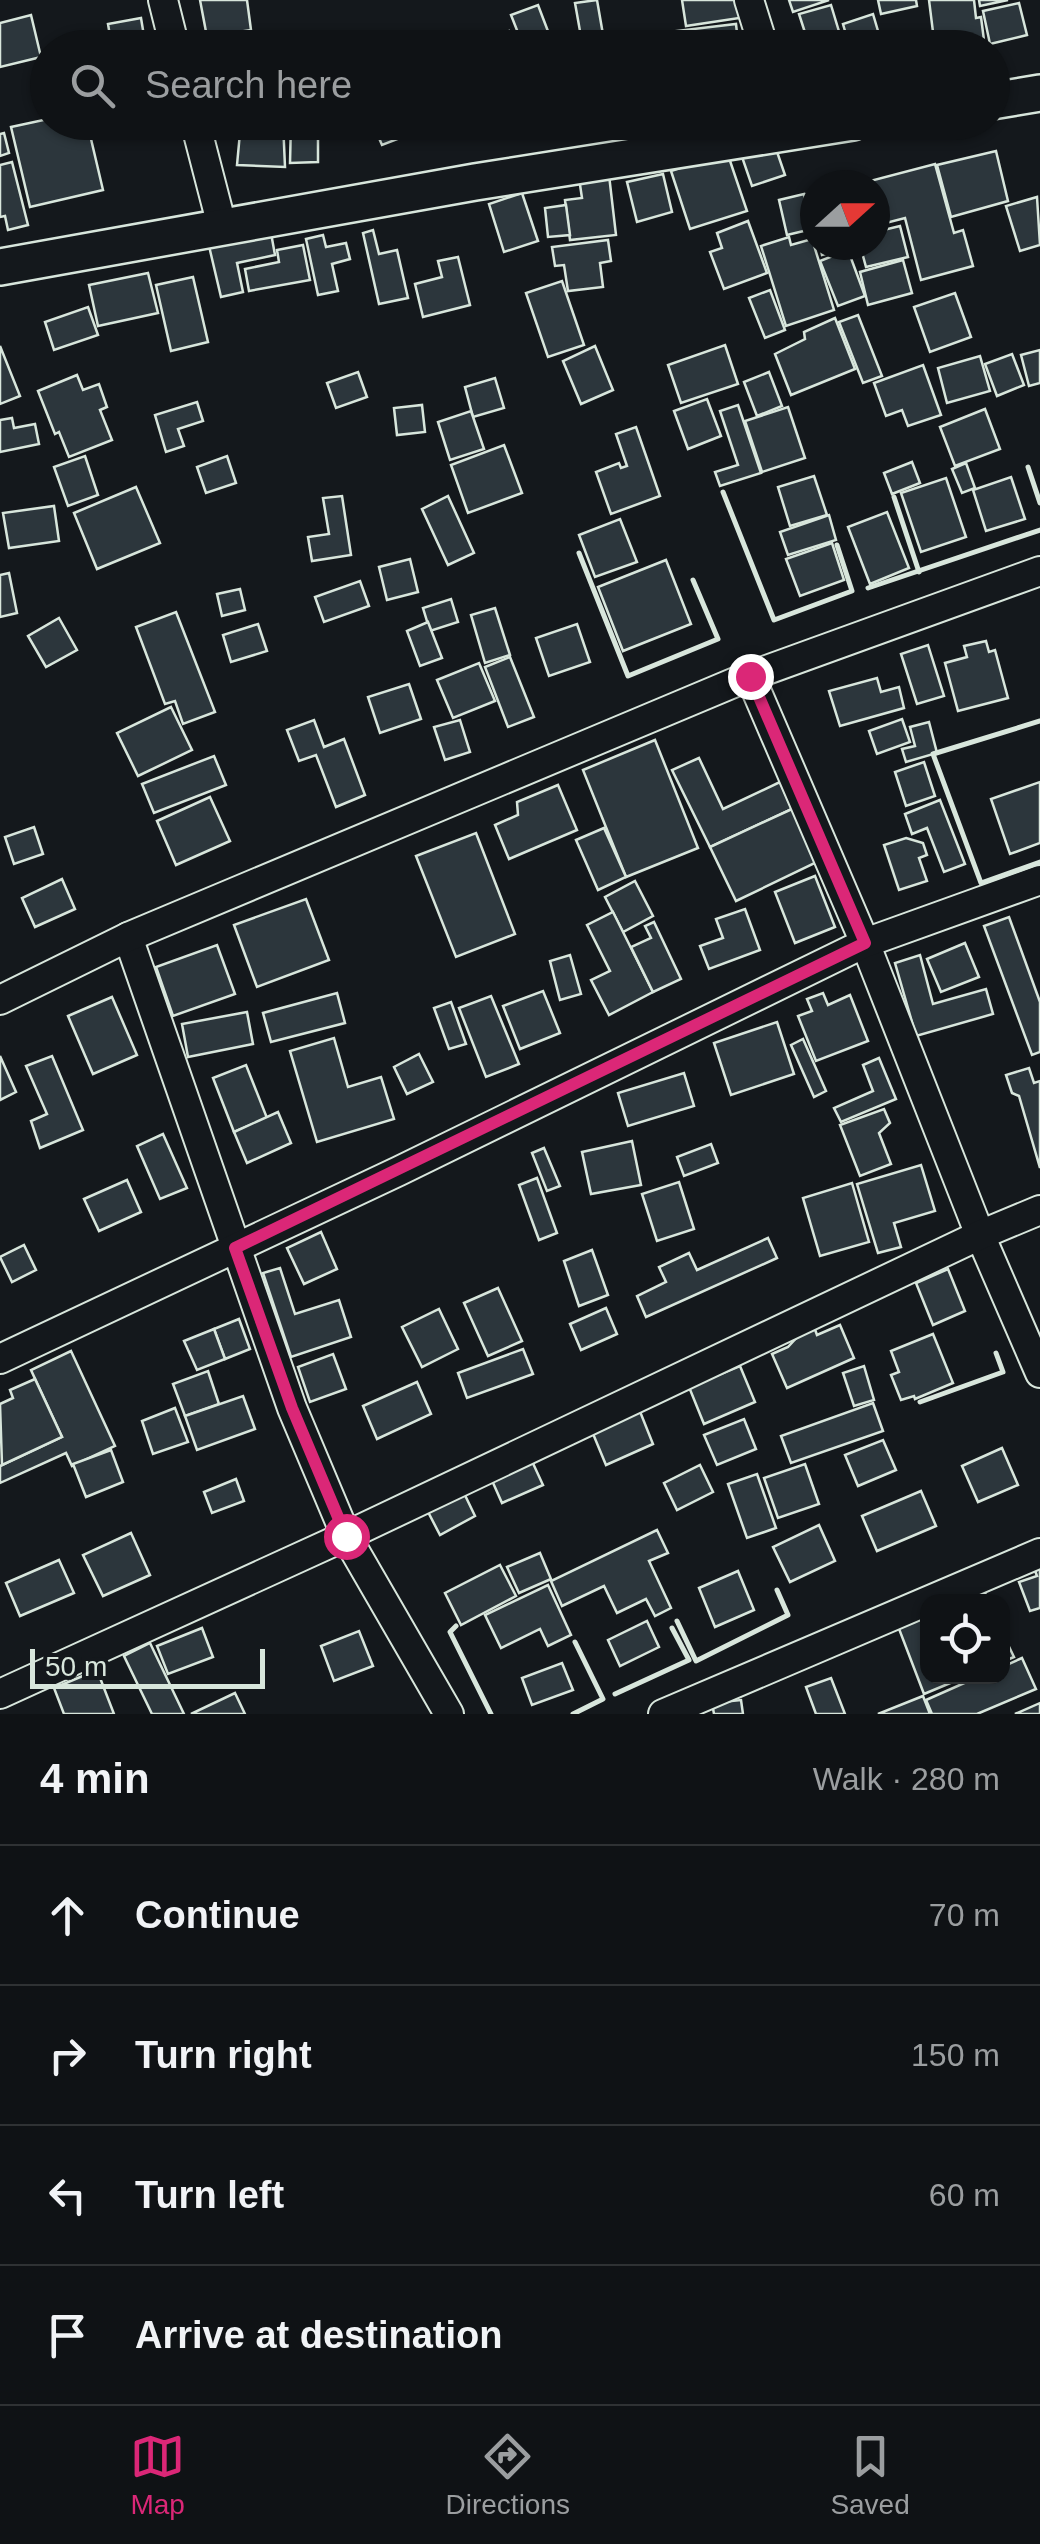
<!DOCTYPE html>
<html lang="en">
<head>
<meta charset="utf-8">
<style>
  :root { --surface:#0f1215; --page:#1d2022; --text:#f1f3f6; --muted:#9b9ea0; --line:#2f3234; --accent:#db2777 }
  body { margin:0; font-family:Arial,sans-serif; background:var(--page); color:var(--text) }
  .controls { position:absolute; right:30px; bottom:30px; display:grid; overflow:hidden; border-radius:20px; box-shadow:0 2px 8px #0004 }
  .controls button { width:90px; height:90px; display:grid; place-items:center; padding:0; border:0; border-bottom:2px solid var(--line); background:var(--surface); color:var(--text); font:50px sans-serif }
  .compass { position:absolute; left:800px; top:170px; width:90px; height:90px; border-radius:50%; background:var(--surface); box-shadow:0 2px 8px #0004; rotate:69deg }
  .scale { position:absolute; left:30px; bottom:25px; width:235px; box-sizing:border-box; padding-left:10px; border:5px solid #d8e6dc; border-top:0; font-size:28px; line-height:35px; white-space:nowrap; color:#d8e6dc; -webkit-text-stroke:8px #14181c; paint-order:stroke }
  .stop { position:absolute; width:30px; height:30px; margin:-22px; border:8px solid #db2777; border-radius:50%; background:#fff }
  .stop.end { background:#db2777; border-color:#fff; box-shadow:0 2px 10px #0008 }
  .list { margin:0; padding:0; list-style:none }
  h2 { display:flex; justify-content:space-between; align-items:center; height:130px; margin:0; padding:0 40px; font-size:42px }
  h2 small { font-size:32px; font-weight:400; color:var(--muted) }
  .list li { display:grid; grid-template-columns:65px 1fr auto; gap:30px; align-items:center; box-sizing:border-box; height:140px; padding:0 40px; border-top:2px solid var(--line) }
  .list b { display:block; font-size:38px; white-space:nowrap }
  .list em { font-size:32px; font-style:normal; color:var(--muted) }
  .icon { flex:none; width:55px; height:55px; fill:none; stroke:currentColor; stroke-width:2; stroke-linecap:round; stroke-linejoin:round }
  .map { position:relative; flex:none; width:1040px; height:1714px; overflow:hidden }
  .search { position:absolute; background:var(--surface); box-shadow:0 2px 8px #0004; left:30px; right:30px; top:30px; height:110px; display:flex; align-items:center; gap:25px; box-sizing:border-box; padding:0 35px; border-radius:55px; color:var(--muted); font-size:38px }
  .sheet { height:690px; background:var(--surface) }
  nav { display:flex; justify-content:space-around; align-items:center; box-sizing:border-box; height:140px; border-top:2px solid var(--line); background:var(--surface); font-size:28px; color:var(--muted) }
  nav a { display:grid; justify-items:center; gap:5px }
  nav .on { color:var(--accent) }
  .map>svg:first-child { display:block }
  .building { fill:#2c363c; stroke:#d8e6dc; stroke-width:2.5 }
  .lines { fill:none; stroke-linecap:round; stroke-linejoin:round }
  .minor-casing { stroke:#d8e6dc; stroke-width:32 }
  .tertiary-casing { stroke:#d8e6dc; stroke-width:40 }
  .minor { stroke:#14181c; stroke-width:28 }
  .tertiary { stroke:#14181c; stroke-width:35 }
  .wall { stroke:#d8e6dc; stroke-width:5 }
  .route { stroke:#db2777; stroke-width:12 }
</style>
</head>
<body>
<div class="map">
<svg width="1040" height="1714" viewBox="0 0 1040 1714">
  <rect width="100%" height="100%" fill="#14181c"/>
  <g class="building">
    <polygon points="200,0 247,0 251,30 207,37"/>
    <polygon points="597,0 605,46 583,48 575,3"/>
    <polygon points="682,0 743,0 746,17 686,26"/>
    <polygon points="789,0 829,0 793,12"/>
    <polygon points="878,0 916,0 917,6 881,14"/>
    <polygon points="929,0 974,0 976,18 981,17 985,48 935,48"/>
    <polygon points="979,0 1008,0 980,6"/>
    <polygon points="1019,3 1027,35 990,44 983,11"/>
    <polygon points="538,5 554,47 553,48 524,48 511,15"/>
    <polygon points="831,5 844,48 810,48 799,14"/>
    <polygon points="873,14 883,48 850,48 843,24"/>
    <polygon points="31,15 41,57 0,67 0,23"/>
    <polygon points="141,18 146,48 112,48 108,24"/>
    <polygon points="736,24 738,42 748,43 748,48 670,48 668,32"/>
    <polygon points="509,31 513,48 472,48 471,41"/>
    <polygon points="259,38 263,48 236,48 235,46"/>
    <polygon points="48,119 48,122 87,122 103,190 30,207 11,127"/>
    <polygon points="241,122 283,122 285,167 237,165"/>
    <polygon points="291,122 318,122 318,162 290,163"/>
    <polygon points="372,122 409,122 413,133 382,145"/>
    <polygon points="4,133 9,153 0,156 0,134"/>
    <polygon points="774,143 785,175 752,186 741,154"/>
    <polygon points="996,151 1008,201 951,217 937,165"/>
    <polygon points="727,152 747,211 690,229 671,171"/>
    <polygon points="12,162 28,225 8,230 5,216 0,217 0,165"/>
    <polygon points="935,164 954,233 963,230 973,266 921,280 905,218 882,224 875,185 870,181"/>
    <polygon points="663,174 672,212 637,222 627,182"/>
    <polygon points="609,175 616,235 570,240 565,200 582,198 579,178"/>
    <polygon points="815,191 815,228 806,194"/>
    <polygon points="522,193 538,241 504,252 489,204"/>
    <polygon points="804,194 812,229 787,235 779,200"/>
    <polygon points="1037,197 1040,245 1020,251 1006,206"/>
    <polygon points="566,205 570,235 548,237 545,208"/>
    <polygon points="748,221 767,273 724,289 710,252 722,248 717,233"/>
    <polygon points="900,226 908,257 866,267 860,245 875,245 875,232"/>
    <polygon points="373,230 379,254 397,250 408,298 379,304 363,233"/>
    <polygon points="271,233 275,255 237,263 243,292 221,297 209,246"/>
    <polygon points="323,235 326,247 346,243 350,259 332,264 338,291 318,295 306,239"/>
    <polygon points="789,237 791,245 812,239 834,310 786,326 761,246"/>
    <polygon points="608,240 611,261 600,263 603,287 568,291 564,265 555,266 552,247"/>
    <polygon points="303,245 310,280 249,291 245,269 279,262 277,250"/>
    <polygon points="820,245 847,245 848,248 822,255"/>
    <polygon points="848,250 865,296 838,306 820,261"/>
    <polygon points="458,257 470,305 423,317 415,284 442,277 438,261"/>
    <polygon points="903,260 912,293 868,305 860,272"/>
    <polygon points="148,273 158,313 98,326 89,285"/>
    <polygon points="193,277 208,342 171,351 156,285"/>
    <polygon points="562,281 584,345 548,357 526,293"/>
    <polygon points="770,290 785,330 765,338 749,298"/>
    <polygon points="955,293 971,337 930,352 914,307"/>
    <polygon points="88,307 98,335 54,350 45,322"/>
    <polygon points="858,315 882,376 863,383 839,322"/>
    <polygon points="835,318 855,369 791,395 775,354 805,339 804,332"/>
    <polygon points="725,345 738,384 681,403 668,365"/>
    <polygon points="0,346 20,396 0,404"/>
    <polygon points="595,346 613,390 581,404 563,361"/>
    <polygon points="1040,350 1040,383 1029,386 1021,355"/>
    <polygon points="1012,354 1024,385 997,396 985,364"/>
    <polygon points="980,356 990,391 947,403 938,368"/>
    <polygon points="923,365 941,415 908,426 902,410 886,416 874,383"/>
    <polygon points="358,372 367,397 336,408 327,383"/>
    <polygon points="769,372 782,406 757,416 744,382"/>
    <polygon points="77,375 83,390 99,384 107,407 100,410 112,440 69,457 59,432 55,434 38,391"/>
    <polygon points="495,378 504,408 473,417 465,387"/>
    <polygon points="707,399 721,436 688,449 674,411"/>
    <polygon points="197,402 203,421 178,429 184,446 166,452 155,415"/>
    <polygon points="422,405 425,432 397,435 394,408"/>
    <polygon points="738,405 761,473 720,486 715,472 738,465 720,411"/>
    <polygon points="788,407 805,458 762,472 745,421"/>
    <polygon points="985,409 1000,449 955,466 940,427"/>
    <polygon points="471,411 484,449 450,460 438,422"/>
    <polygon points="12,418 14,428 35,424 39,444 0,452 0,420"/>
    <polygon points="636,427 660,496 611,514 596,472 619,463 621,468 627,466 616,434"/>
    <polygon points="504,445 522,493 468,513 451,465"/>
    <polygon points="85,456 98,495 68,506 54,467"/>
    <polygon points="227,456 236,483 206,493 197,467"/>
    <polygon points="912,462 920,483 892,494 884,473"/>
    <polygon points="966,463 975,488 962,493 952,469"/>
    <polygon points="814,476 827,515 790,526 778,487"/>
    <polygon points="1011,477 1025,519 986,531 973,490"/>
    <polygon points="946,478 966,537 921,552 901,493"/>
    <polygon points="136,487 160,543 97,569 74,513"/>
    <polygon points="342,496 351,555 312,561 308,537 329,534 323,498"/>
    <polygon points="448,496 474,553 448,565 422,509"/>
    <polygon points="54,506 59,541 9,548 3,513"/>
    <polygon points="887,512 909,568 870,584 848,527"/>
    <polygon points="829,515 836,540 788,555 780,532"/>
    <polygon points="620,519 637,562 595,577 579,535"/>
    <polygon points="832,543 844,580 800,596 786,559"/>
    <polygon points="410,559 418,592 387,600 379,567"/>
    <polygon points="666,560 691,624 623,651 598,587"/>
    <polygon points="9,573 17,613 0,617 0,575"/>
    <polygon points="360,581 369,606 324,622 315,597"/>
    <polygon points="240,589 245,610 222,616 217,594"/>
    <polygon points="451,599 458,622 430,631 423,608"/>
    <polygon points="495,608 510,655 485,663 471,615"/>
    <polygon points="176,612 215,712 183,724 175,701 165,704 136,627"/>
    <polygon points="59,618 77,650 46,667 28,636"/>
    <polygon points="428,622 442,658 420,666 407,631"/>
    <polygon points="258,624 267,651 231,662 223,635"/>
    <polygon points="577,624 590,662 549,676 536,638"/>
    <polygon points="986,641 989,652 995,650 1008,698 958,711 945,663 967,657 964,646"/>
    <polygon points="928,645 944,696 917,704 901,654"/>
    <polygon points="510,657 534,717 508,727 485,667"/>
    <polygon points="479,663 495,701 453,718 437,680"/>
    <polygon points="877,678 881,692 899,687 904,708 840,726 829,691"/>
    <polygon points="409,684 421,719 380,733 368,697"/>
    <polygon points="171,707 192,750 138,776 117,733"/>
    <polygon points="902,719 910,742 877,754 869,731"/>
    <polygon points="314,720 324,747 344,739 365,795 336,807 316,755 299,761 287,730"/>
    <polygon points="460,720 470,752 445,760 434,727"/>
    <polygon points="929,722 937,753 906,762 902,749 915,746 910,727"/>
    <polygon points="655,740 698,848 626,877 583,770"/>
    <polygon points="214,756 226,785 154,813 142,784"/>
    <polygon points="699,758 723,809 780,782 792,809 710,847 672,770"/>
    <polygon points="924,762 935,796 906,806 895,772"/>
    <polygon points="1040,782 1040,843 1010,854 991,799"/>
    <polygon points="558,785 577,830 509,859 495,825 518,815 517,802"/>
    <polygon points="210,797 230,841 176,865 157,821"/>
    <polygon points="940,800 965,864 944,872 927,828 912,834 905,814"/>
    <polygon points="792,809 817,862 736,901 710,847"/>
    <polygon points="34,827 43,854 14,864 5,837"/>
    <polygon points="604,828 626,877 598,890 576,840"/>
    <polygon points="476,833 515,934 456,957 416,856"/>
    <polygon points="906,838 923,843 927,855 919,858 927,881 899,890 884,845"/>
    <polygon points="815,876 835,927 795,943 775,892"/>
    <polygon points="62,879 75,909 35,927 22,898"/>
    <polygon points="635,881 653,916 623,932 605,897"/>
    <polygon points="306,899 329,960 257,987 234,925"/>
    <polygon points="745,909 760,950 709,969 700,946 723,938 716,919"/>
    <polygon points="613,912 653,992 609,1015 591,980 610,971 587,925"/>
    <polygon points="1009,917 1040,1002 1040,1052 1032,1055 984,926"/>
    <polygon points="654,922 681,979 653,992 631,947 651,938 645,926"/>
    <polygon points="965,943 979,977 941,992 927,959"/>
    <polygon points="217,945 235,994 173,1016 156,967"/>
    <polygon points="570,955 581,994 560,1000 550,961"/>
    <polygon points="920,955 933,1004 986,989 993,1014 916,1036 895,963"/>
    <polygon points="543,991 560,1033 520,1049 503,1006"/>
    <polygon points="337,993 345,1023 271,1042 263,1013"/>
    <polygon points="823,993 828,1005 850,995 868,1041 816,1061 798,1016 812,1011 807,999"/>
    <polygon points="491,996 519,1064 486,1077 459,1008"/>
    <polygon points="112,997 137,1055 93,1074 68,1016"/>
    <polygon points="451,1002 466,1044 449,1049 434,1008"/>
    <polygon points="247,1012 253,1044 188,1057 182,1024"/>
    <polygon points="777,1022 794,1074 731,1095 714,1043"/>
    <polygon points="334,1038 348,1087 381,1077 394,1119 317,1142 290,1051"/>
    <polygon points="803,1039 826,1091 814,1097 791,1045"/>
    <polygon points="419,1054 433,1082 407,1094 394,1067"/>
    <polygon points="0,1056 16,1092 0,1100"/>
    <polygon points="52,1056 83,1130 40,1148 31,1121 47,1114 26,1066"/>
    <polygon points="879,1058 896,1099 841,1122 834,1108 873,1091 863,1065"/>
    <polygon points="246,1065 267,1118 234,1132 213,1078"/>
    <polygon points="1029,1068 1034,1083 1040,1081 1040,1168 1019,1096 1012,1093 1006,1075"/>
    <polygon points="684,1073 694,1106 628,1126 618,1093"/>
    <polygon points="884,1109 890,1123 879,1133 891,1164 860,1176 840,1125"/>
    <polygon points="278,1112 291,1143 247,1163 234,1132"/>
    <polygon points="163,1134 187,1188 160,1199 137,1146"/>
    <polygon points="632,1141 641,1185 591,1194 582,1152"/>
    <polygon points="711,1144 718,1163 684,1176 677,1157"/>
    <polygon points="544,1148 560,1186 547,1191 532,1153"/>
    <polygon points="921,1165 935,1211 894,1223 901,1247 878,1253 857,1184"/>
    <polygon points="537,1178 557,1233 539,1240 519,1185"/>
    <polygon points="127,1180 141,1212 99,1231 84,1199"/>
    <polygon points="679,1182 694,1229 657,1241 642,1194"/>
    <polygon points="852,1183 869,1242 820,1256 803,1198"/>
    <polygon points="321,1232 337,1269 304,1284 287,1248"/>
    <polygon points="768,1238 777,1258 646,1317 637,1296 666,1282 659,1267 689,1253 697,1270"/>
    <polygon points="24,1245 36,1270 12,1282 0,1257"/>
    <polygon points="592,1250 608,1295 579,1306 564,1261"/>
    <polygon points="280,1268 295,1314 339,1300 351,1337 291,1357 263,1273"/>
    <polygon points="948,1269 965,1311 933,1325 916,1283"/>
    <polygon points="498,1288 522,1341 488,1356 464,1303"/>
    <polygon points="606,1308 617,1334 581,1350 570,1324"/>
    <polygon points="439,1309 458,1349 422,1367 402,1327"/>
    <polygon points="239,1319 250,1349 225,1359 214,1329"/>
    <polygon points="812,1321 817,1335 840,1325 854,1358 787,1388 772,1354 788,1347"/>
    <polygon points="214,1329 225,1359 197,1370 184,1341"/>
    <polygon points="933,1334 953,1383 915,1399 914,1396 901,1400 891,1375 899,1372 891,1351"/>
    <polygon points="523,1349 533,1374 467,1398 458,1373"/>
    <polygon points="71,1351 115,1446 72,1466 66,1453 0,1483 0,1466 62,1437 31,1370"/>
    <polygon points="333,1354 346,1389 310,1402 298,1367"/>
    <polygon points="740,1366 755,1402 704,1424 689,1387"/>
    <polygon points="864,1366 874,1400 854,1406 843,1373"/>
    <polygon points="208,1371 219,1404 185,1416 173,1384"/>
    <polygon points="35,1379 62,1437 2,1465 0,1404 13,1398 10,1390"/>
    <polygon points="417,1382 431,1414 377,1439 363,1406"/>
    <polygon points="243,1396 255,1429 197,1450 185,1416"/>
    <polygon points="873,1403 883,1431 791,1463 781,1436"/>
    <polygon points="175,1408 188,1442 153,1454 142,1421"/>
    <polygon points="639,1409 653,1444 606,1465 591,1429"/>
    <polygon points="744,1419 756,1449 717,1465 704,1435"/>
    <polygon points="883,1440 896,1470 858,1486 845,1455"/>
    <polygon points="1002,1448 1018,1485 978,1502 962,1466"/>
    <polygon points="111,1450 123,1482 86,1497 73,1464"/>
    <polygon points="531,1459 543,1485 502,1503 490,1476"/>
    <polygon points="805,1464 819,1504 778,1518 764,1478"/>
    <polygon points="700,1465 713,1492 677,1510 664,1483"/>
    <polygon points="757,1474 776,1528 747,1538 728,1484"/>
    <polygon points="236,1479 244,1501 212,1513 204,1492"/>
    <polygon points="462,1489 475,1516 440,1535 426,1508"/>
    <polygon points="921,1491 936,1526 877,1551 862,1516"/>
    <polygon points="819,1525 835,1561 790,1582 773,1547"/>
    <polygon points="657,1530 668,1553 649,1561 671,1608 655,1616 646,1599 617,1613 604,1586 562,1606 551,1581"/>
    <polygon points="131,1533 150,1575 103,1596 83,1555"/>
    <polygon points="540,1553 551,1579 519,1593 507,1567"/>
    <polygon points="1040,1557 1040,1608 1030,1611 1019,1582 1037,1576 1031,1560"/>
    <polygon points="59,1560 74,1593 20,1616 6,1583"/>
    <polygon points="500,1565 516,1596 461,1625 445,1593"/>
    <polygon points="738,1571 754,1610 715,1627 699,1588"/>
    <polygon points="981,1584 989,1602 941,1602"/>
    <polygon points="548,1585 571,1635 548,1646 540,1629 501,1648 485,1615"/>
    <polygon points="928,1607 928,1676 967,1676 924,1694 896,1621"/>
    <polygon points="647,1621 659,1647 620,1666 608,1640"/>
    <polygon points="202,1628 213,1657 168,1674 157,1646"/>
    <polygon points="359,1631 373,1666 334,1681 321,1646"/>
    <polygon points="1002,1632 1014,1657 1002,1662"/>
    <polygon points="150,1643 184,1714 152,1714 124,1656"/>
    <polygon points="1022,1658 1036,1689 977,1714 932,1714 926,1700 980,1676 1002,1676 1002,1667"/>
    <polygon points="562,1663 573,1690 532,1705 522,1678"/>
    <polygon points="97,1670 114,1714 64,1714 54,1688"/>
    <polygon points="831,1678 845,1714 816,1714 806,1687"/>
    <polygon points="235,1693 245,1714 191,1714"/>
    <polygon points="923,1696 930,1714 878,1714"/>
    <polygon points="741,1700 743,1714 714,1714 712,1703"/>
    <polygon points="1040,1703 1040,1714 1015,1714"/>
  </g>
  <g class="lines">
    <g class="minor-casing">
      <g id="minor">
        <polyline points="163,0 175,48"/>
        <polyline points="749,0 764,48"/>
        <polyline points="195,122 222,226"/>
        <polyline points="750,676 865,943 980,1235 1040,1373"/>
        <polyline points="128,937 292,1408 346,1536 449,1714"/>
        <polyline points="0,1000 128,937 750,676 1040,571"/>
        <polyline points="0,1359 399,1171 865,943 1040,880"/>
        <polyline points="0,1694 346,1536 980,1235 1040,1210"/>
        <polyline points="663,1714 1040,1553"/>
      </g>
    </g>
    <g class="tertiary-casing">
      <g id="tertiary">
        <polyline points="992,101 1040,93"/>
        <polyline points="0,267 475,182 853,122"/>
      </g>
    </g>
    <use href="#minor" class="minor"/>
    <use href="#tertiary" class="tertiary"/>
    <g class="wall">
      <polyline points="1028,467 1040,503"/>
      <polyline points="723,492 774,620 852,591 837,545"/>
      <polyline points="894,497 919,572"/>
      <polyline points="579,553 628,676 718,639 693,580"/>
      <polyline points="868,588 1040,530"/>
      <polyline points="1040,721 933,754 981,883 1040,862"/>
      <polyline points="920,1402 1003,1372 996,1353"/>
      <polyline points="677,1621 696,1661 788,1615 777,1590"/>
      <polyline points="456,1626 450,1632 491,1714"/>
      <polyline points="615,1694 689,1660 672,1628"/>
      <polyline points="573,1714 603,1699 575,1642"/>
    </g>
  </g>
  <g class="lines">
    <polyline class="route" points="346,1536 292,1408 235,1248 865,943 750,676"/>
  </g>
</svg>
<div class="controls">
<button><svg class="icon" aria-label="locate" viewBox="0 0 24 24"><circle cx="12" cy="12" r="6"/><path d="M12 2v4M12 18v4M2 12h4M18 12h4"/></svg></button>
</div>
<svg class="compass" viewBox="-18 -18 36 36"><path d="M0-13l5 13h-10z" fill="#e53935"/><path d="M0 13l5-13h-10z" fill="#9b9ea0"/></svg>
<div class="scale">50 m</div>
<div class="stop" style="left:346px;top:1536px"></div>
<div class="stop end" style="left:750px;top:676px"></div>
<div class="search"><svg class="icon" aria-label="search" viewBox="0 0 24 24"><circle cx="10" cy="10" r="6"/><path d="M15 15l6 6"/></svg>Search here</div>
</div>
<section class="sheet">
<h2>4 min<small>Walk · 280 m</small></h2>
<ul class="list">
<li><svg class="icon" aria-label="ahead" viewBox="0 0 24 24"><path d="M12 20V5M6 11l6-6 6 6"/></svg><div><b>Continue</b></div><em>70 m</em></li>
<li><svg class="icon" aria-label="right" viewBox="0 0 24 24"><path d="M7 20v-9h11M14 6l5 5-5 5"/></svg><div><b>Turn right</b></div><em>150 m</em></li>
<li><svg class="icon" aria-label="left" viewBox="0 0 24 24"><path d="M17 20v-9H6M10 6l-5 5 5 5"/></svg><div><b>Turn left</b></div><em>60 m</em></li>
<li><svg class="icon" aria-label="arrive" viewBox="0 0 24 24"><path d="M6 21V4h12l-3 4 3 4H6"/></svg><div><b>Arrive at destination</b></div></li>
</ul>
</section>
<nav>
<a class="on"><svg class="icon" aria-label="map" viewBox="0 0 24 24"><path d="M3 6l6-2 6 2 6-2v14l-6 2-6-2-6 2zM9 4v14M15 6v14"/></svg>Map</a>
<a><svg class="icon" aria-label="directions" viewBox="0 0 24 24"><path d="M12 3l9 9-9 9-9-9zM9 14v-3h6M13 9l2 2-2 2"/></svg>Directions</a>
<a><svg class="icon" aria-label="saved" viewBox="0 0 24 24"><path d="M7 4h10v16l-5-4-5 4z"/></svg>Saved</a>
</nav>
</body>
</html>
